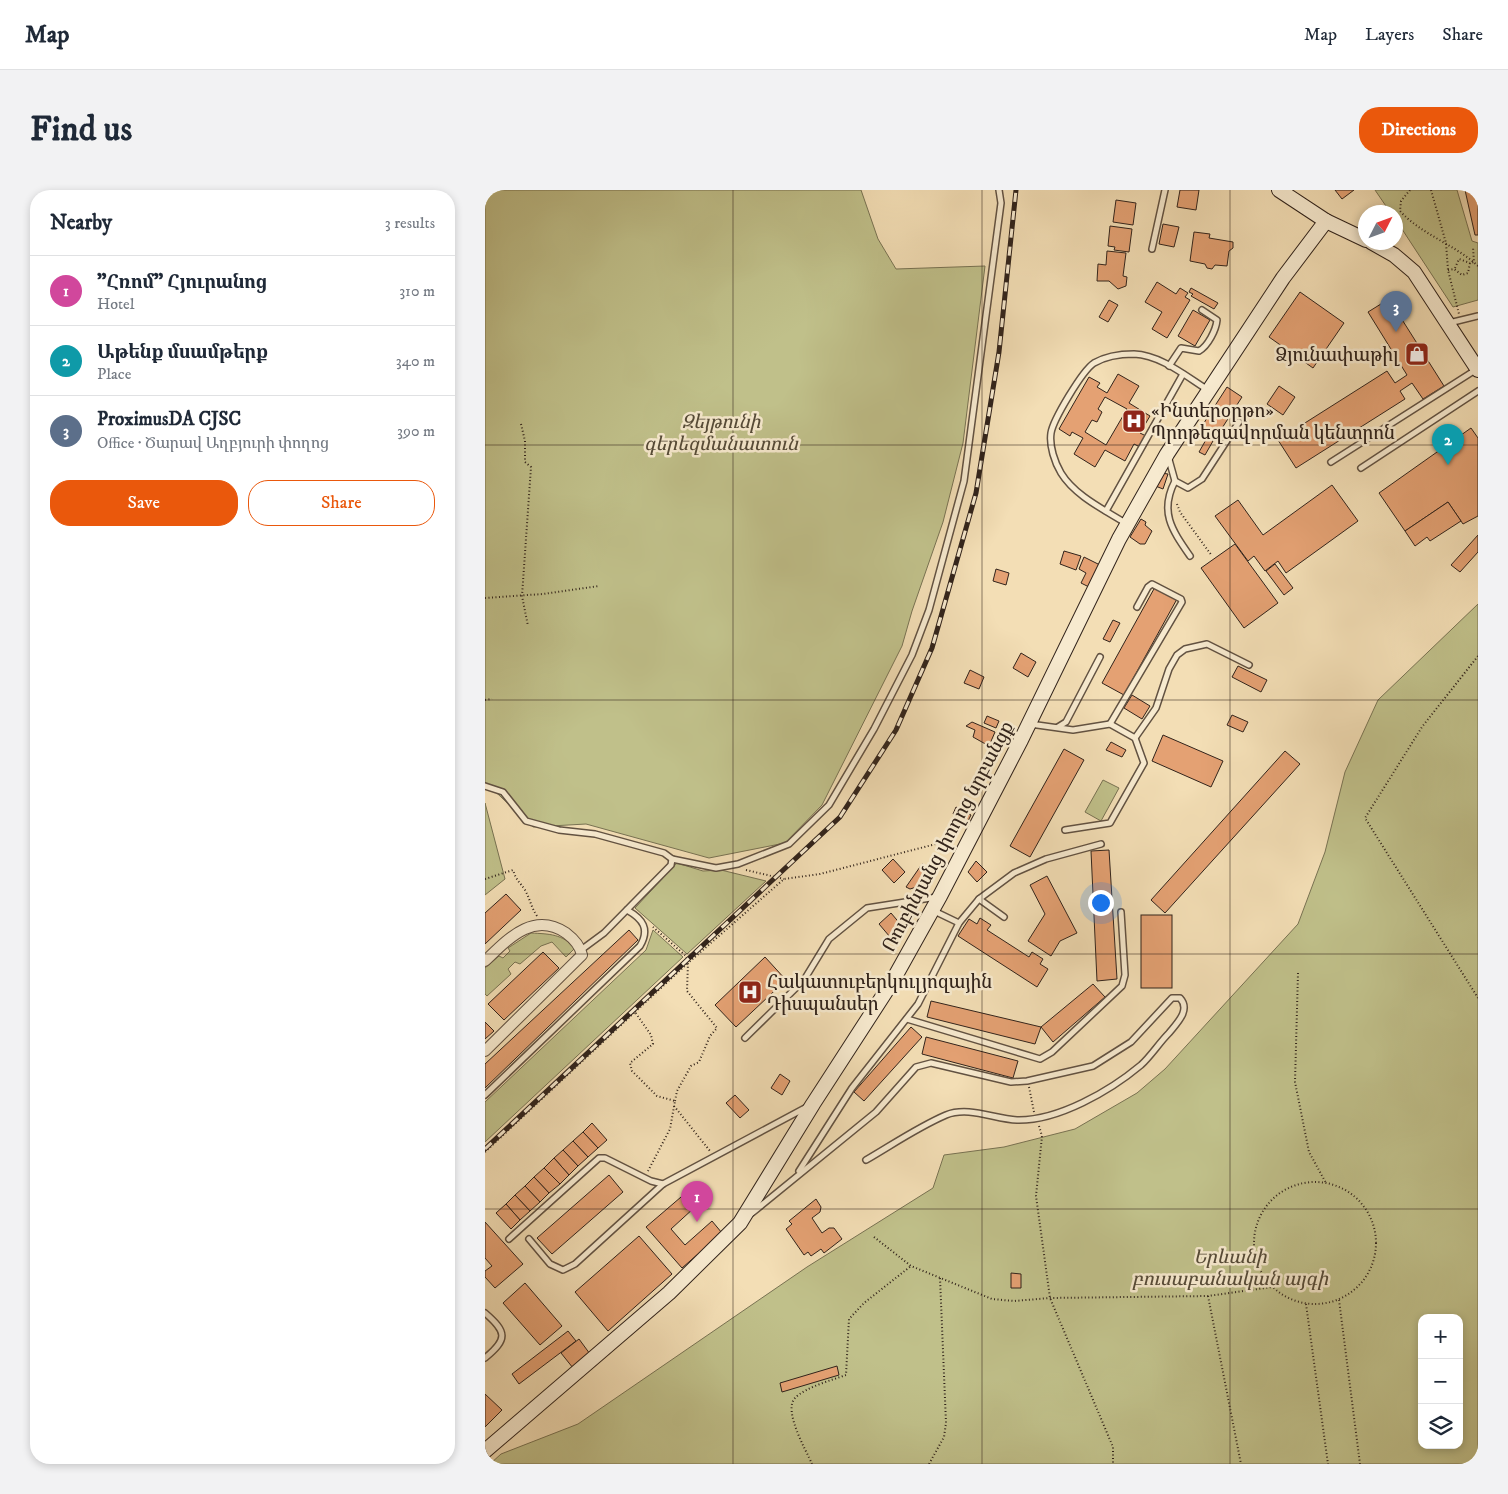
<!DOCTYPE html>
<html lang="en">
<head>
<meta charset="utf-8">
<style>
  :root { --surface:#fff; --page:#f2f2f3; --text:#1f2937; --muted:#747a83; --line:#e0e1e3; --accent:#ea580c }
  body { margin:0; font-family:"IM FELL DW Pica","Noto Serif Armenian",serif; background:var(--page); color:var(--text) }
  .controls { position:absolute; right:15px; bottom:15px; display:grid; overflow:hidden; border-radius:10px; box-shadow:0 2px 8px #0003 }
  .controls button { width:45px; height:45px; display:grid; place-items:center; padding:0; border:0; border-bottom:1px solid var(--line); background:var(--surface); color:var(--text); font:25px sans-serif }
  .compass { position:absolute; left:873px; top:15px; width:45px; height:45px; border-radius:50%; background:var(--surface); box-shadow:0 2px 8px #0003; rotate:48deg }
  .you { position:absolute; left:615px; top:712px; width:18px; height:18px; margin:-12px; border:4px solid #fff; border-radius:50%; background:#1a73e8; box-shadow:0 0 0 8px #1a73e833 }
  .badge { display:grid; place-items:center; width:32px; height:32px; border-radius:50%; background:var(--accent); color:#fff; font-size:16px; font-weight:700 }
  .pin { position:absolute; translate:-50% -41px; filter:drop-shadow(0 1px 2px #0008) }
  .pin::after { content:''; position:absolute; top:26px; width:18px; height:15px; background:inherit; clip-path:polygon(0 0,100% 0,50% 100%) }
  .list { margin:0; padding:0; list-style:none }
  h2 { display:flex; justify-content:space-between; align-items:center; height:65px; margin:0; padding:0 20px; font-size:21px }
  h2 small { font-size:16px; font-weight:400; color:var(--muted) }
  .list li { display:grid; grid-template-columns:32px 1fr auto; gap:15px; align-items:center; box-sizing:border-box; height:70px; padding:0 20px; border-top:1px solid var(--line) }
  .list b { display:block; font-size:19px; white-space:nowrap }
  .list p { margin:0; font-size:16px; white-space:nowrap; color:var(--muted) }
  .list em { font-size:16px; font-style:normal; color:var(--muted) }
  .actions { display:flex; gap:10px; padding:15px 20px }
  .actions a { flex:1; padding:11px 0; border:1px solid var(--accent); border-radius:20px; text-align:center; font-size:18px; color:var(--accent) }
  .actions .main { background:var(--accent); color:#fff }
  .icon { flex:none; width:28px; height:28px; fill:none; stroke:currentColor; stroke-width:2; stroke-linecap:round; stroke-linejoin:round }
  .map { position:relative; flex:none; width:993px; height:1274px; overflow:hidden; border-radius:20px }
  header { display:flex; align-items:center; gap:30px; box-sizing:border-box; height:70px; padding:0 25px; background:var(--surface); border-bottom:1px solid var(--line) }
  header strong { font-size:24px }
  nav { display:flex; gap:28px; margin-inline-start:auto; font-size:18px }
  .intro { display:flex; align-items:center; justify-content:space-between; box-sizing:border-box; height:120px; padding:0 30px }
  h1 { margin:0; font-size:35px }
  .button { padding:12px 22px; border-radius:20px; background:var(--accent); color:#fff; font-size:18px; font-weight:700 }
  main { display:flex; gap:30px; padding:0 30px }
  aside { flex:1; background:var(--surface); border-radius:20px; box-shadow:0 2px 8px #0003 }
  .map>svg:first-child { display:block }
  .green { fill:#c0c08a; stroke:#787252; fill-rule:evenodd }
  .building { fill:#e4a173; stroke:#31231b; fill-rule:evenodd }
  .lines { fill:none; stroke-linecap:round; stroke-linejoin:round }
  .lane-casing { stroke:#625242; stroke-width:8 }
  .street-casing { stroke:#625242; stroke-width:12 }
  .secondary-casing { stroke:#31231b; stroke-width:16 }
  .path { stroke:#31231b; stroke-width:2; stroke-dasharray:1 2.5; stroke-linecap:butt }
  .lane { stroke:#f7eacf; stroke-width:5 }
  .street { stroke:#f7eacf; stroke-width:10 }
  .secondary { stroke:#f7eacf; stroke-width:14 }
  .rail-casing { stroke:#31231b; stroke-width:5 }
  .rail { stroke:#f7eacf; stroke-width:3; stroke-dasharray:9; stroke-linecap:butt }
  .grid { fill:none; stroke:#31231b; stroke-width:1; stroke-opacity:0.55 }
  .labels { text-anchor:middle; stroke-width:5; stroke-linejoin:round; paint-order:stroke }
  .poi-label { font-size:19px; fill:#31231b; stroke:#f7eacf; text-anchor:start }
  .park-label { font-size:19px; font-style:italic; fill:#554a37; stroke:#f7eacf }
  .street-label { font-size:19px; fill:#31231b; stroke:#f7eacf }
</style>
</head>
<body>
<header>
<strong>Map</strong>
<nav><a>Map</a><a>Layers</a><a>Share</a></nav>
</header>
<div class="intro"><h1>Find us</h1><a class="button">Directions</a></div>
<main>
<aside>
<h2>Nearby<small>3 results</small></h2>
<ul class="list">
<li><span class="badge" style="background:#d1479c">1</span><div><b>&quot;Հռոմ&quot; Հյուրանոց</b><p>Hotel</p></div><em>310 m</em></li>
<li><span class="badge" style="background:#0f9aa8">2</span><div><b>Աթենք մսամթերք</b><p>Place</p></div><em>340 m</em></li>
<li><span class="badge" style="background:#5c6f8a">3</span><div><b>ProximusDA CJSC</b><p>Office · Ծարավ Աղբյուրի փողոց</p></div><em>390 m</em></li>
</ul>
<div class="actions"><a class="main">Save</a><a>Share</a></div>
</aside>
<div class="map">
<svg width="993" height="1274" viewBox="0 0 993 1274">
  <rect width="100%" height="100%" fill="#f3deb5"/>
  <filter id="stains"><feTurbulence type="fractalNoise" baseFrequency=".004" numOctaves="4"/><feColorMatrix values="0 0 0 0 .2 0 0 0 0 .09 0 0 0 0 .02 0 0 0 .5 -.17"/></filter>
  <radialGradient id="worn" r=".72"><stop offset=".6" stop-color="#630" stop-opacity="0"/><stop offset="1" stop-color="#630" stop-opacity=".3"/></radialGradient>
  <g class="green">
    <polygon points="0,0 376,0 393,49 411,79 500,76 478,253 458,332 427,421 417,456 337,615 300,653 224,668 101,634 48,637 0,592"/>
    <polygon points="890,0 972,0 987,51 993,53 993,110 968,117 911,30 911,22 905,22"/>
    <path d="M993,414V1274H5L16,1264L93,1234L322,1077L448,998L459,965L519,957L590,939L652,903L680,879L813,734L840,662L860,582L893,510ZM937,1128H974V1255H937Z"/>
    <polygon points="618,590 634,598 616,631 600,622"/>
    <polygon points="0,613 20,689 0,705"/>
    <polygon points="192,673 218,681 236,680 281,691 202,764 150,718"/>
    <polygon points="168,740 198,767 0,952 0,912 161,760"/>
    <path d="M46,743C65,744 77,744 90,758L81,767L67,752L56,756L35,774L30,772L23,779L26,784L2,806L0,804V778L14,766L18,768L25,761L23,758Z"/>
  </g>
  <g class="building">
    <polygon points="695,0 714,0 711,20 692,17"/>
    <polygon points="850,0 869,0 857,9"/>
    <polygon points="980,0 993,0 993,45 990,45"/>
    <polygon points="631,10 651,13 648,35 628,32"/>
    <polygon points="678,34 694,37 689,57 674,54"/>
    <polygon points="625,36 647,39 644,62 629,60 630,57 623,56"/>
    <polygon points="709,42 725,44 724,48 748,52 748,58 744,61 742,76 730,75 727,79 722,78 720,74 705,71"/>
    <polygon points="622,61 641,63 638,86 642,87 641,96 633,99 624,91 612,91 613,74 621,75"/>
    <polygon points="672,92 691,104 695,98 703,103 700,107 705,110 682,148 667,139 677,122 660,112"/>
    <polygon points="706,98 733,113 729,119 706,106 708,104 704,102"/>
    <polygon points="815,102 859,133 828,178 784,147"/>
    <polygon points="904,109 959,196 938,209 927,193 915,201 920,209 811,278 793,250 902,181 910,193 922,185 883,122"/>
    <polygon points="624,110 633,115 623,132 614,127"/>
    <polygon points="708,120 725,130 710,156 693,146"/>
    <path d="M633,184L654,196L644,213L665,226L655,243L663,247L657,258L649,254L640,271L620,260L610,277L589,264L598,248L587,242L585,246L574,239L604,187L615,193L612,197L622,203ZM620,207L642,219L621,255L600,242L607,230L612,232L617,222L613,219Z"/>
    <polygon points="794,196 810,207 798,225 782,214"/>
    <polygon points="742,197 757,207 730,249 715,239"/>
    <polygon points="986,238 993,248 993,326 978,334 963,312 920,341 894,303"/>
    <polygon points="722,248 728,251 720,265 714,262"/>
    <polygon points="676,283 683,284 678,299 668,295"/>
    <polygon points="847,295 873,331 801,383 793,371 780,381 769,366 763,371 730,326 753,310 778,345"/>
    <polygon points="963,312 976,331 945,351 942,347 930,356 920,341"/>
    <polygon points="656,329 661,332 660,335 667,341 660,354 655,354 645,347"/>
    <polygon points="993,345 993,362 975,382 966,375"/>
    <polygon points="750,354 793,413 759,438 716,378"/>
    <polygon points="579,361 596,366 591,380 575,374"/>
    <polygon points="599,367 615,375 604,397 596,393 601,383 594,379"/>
    <polygon points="790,374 808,398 799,405 781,381"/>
    <polygon points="511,379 524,383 521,395 508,391"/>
    <polygon points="670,397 692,409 639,505 617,493"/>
    <polygon points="628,430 635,433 625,452 618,449"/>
    <polygon points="536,463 551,472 543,487 528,478"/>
    <polygon points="753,476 782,490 776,502 747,487"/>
    <polygon points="485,480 499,487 494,499 479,493"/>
    <polygon points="647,505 665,516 657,529 639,518"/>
    <polygon points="747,525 763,532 758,542 742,535"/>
    <polygon points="502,526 514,531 511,538 499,533"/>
    <polygon points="487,532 510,542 504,556 488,547 490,540 481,536"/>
    <polygon points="678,545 738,571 726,597 667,571"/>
    <polygon points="626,552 641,560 637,567 621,560"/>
    <polygon points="579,559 599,570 545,667 525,656"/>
    <polygon points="800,561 815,574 680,723 666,710"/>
    <polygon points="471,617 486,625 483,631 468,624"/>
    <polygon points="624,660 632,789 612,791 606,661"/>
    <polygon points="408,669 420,682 409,693 397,680"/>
    <polygon points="491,671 502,682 492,692 483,682"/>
    <polygon points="437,674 445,678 435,696 425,699 421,697"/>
    <polygon points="562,686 592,743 575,751 566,766 543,751 560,724 545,695"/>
    <polygon points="21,704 36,720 0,754 0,723"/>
    <polygon points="406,723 417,736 405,747 394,734"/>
    <rect x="656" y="725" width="31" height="73"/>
    <polygon points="495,728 506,735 502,740 544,767 547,762 558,769 555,774 563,779 552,797 473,746 484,729 492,734"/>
    <polygon points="144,740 153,750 0,898 0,874"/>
    <polygon points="58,762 74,778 19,830 3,814"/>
    <polygon points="280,767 301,790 251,837 230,815"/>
    <polygon points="608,794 620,807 568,852 556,837"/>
    <polygon points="446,811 556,837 550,854 442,827"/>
    <polygon points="0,832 9,841 0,849"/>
    <polygon points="426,837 437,847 379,911 369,902"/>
    <polygon points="441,847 533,871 528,888 437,864"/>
    <polygon points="295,884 305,891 297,905 286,898"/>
    <polygon points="250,905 264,920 255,928 241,913"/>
    <polygon points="107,933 122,950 113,958 98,942"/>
    <polygon points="98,942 113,958 103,967 88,951"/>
    <polygon points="88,951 103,967 93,976 78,960"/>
    <polygon points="78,960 93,976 84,985 69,968"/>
    <polygon points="69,968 84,985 75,994 59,978"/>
    <polygon points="59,978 75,994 64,1003 49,987"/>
    <polygon points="124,985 138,1002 67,1064 52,1048"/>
    <polygon points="49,987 64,1003 55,1012 40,996"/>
    <polygon points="210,995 221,1007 186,1039 200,1055 227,1031 237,1043 197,1078 161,1037"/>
    <polygon points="40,996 55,1012 45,1021 30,1005"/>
    <polygon points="30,1005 45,1021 35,1030 21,1014"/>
    <polygon points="331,1009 336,1017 335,1022 327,1028 337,1043 344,1038 349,1038 357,1049 339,1063 336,1059 326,1066 323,1062 319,1065 301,1039 307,1034 304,1031"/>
    <polygon points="21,1014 35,1030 26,1039 11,1023"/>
    <polygon points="0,1032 38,1074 10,1098 0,1087 0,1081 7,1076 0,1068"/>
    <polygon points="154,1046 187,1084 123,1141 90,1102"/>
    <polygon points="526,1083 536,1084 536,1098 526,1098"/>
    <polygon points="40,1093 77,1136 55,1155 18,1113"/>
    <polygon points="83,1141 91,1151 34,1194 27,1184"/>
    <polygon points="94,1149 105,1164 88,1178 76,1163"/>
    <polygon points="352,1176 354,1185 297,1202 295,1193"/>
    <polygon points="0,1204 17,1220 0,1237"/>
  </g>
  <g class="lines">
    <g class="lane-casing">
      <g id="lane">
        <polyline points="667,59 680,0"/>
        <polyline points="964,133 993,126"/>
        <path d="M684,176L696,158L714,161C723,156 731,140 732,130L717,120"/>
        <polyline points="683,266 690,291 703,298 717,289 754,232"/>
        <polyline points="846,272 992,179"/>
        <polyline points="876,278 993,201"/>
        <path d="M690,291C674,322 687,340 705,366"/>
        <polyline points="621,321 698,184"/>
        <path d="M642,334C620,320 590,306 576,283C570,273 564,256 566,243C568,230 597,181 609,173C621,166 636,164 649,164C676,165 702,187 723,200"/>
        <polyline points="545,534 588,540 625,534 650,548 659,573 625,633 580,640"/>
        <polyline points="625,534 697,412 696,409 667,394 663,397 652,417"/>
        <polyline points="573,537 581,532 615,467"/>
        <polyline points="650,548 671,518 684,479 692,465 700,459 722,454 764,475"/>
        <polyline points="0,596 18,602 41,631 74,640 110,644 179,663 187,669 231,678 253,674 304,654 344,615 389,539 427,465 444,420 479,291 516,13 514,0"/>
        <polyline points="494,709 529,683 561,669 616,654"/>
        <polyline points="447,720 474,733"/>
        <polyline points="96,760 119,743 186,675 187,669"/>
        <polyline points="422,829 555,869 567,862 637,796 640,785 636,722"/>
        <polyline points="260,848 319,790 344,749 382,718 452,707"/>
        <path d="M0,905L155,756C165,739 158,729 142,720"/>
        <polyline points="314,981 367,898 433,814 474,733 494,709 519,727"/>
        <path d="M267,1023L391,922L431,877L446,873L526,892L542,891L608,876L646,852L687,808H695C706,820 692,833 684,843C674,853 666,866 656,875C625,901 573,931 532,930C509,929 484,916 461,925C433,937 407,955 381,970"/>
        <polyline points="24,1049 114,968 120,968 166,991 178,994"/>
        <polyline points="44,1049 65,1074 78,1080 90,1074 178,994 320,918"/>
        <path d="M0,1123C22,1142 23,1149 0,1168"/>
      </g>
    </g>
    <g class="street-casing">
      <path id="street" d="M0,771C23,749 48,721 81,743C89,749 95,755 97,765L0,861"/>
    </g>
    <g class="secondary-casing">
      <g id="secondary">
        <polyline points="794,0 841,31 881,50"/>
        <polyline points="886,52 909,65 929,82 993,180"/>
        <polyline points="0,1261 184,1103 255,1033 328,914 407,792 455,706 536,550 634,349 682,264 798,88 841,31"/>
      </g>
    </g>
    <g class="path">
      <path d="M925,0L916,11L915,21C937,45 969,54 993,76"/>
      <polyline points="946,0 961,53 963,80 974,124"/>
      <polyline points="970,78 974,69 985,73"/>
      <polyline points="963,80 969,79 977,85 983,83 985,73 989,72 988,57"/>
      <polyline points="36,234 40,251 40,272 46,277 37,406 43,436"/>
      <polyline points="692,314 695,322 727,366"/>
      <polyline points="0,408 58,404 114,396"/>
      <polyline points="993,466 937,537 880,628 993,808"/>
      <polyline points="0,510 7,509"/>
      <polyline points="261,680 299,689"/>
      <path d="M0,689L28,680C32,692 35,692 40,700C45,709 46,717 52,726"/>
      <polyline points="813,783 810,892 824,962 841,993"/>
      <polyline points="150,822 203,773 201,766 168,737"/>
      <polyline points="544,897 549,922"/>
      <polyline points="190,911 192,901 206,876 214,872 225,846 232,838 202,801 203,773 299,689 335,684 451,654 467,656"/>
      <polyline points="189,916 225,961"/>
      <polyline points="554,936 557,946 551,1006 565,1108 628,1257 628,1274"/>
      <polyline points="0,962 150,822 166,845 168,854 145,873 147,881 172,906 190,911 185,939 163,981"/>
      <circle cx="830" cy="1053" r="61"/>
      <polyline points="389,1047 426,1076 507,1109 529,1111 565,1108 723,1106 787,1097"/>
      <polyline points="723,1106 756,1274"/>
      <polyline points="854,1110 875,1274"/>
      <polyline points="821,1114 843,1274"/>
      <path d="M327,1274C321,1260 298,1221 310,1208C321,1197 347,1190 361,1185L364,1129L379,1113L426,1076"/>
      <polyline points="444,1274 459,1247 461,1233 455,1088"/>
    </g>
    <use href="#lane" class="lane"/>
    <use href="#street" class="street"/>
    <use href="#secondary" class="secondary"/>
    <g class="rail-casing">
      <polyline id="rail" points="0,959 355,627 411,540 447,458 491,303 514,162 531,0"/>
    </g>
    <use href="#rail" class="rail"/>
  </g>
  <path class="grid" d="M248,0V1274M497,0V1274M745,0V1274M0,255H993M0,510H993M0,764H993M0,1019H993"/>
  <defs>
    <g id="shop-square" transform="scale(1.25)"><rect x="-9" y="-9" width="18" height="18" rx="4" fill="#8f2418" stroke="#f7eacf"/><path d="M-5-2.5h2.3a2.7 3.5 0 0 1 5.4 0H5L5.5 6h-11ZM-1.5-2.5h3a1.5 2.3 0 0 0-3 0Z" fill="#fff"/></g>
    <g id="hospital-square" transform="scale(1.25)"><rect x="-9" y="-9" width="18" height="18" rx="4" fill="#8f2418" stroke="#f7eacf"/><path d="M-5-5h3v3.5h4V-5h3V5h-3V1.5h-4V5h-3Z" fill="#fff"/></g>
  </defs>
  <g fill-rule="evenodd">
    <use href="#shop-square" x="932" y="164"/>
    <use href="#hospital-square" x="649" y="231"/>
    <use href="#hospital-square" x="265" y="802"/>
  </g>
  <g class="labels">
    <g class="poi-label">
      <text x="914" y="171" text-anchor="end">Ձյունափաթիլ</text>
      <text x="666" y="227">«Ինտերօրթո»<tspan x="666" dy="22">Պրոթեզավորման կենտրոն</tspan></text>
      <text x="282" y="798">Հակատուբերկուլյոզային<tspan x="282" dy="22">Դիսպանսեր</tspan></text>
    </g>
    <g class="park-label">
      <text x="236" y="238">Զեյթունի<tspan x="236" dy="22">գերեզմանատուն</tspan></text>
      <text x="745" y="1073">Երևանի<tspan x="745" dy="22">բուսաբանական այգի</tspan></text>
    </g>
    <g class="street-label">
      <text transform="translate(462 646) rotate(-62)" y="7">Ռուբինյանց փողոց նրբանցք</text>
    </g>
  </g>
  <rect width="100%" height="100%" filter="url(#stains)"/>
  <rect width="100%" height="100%" fill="url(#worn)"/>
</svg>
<div class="controls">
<button>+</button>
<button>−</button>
<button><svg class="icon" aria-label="layers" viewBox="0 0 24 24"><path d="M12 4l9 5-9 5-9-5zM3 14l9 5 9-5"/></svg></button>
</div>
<svg class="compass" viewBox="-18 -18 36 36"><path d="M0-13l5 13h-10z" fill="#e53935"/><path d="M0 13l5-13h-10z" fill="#747a83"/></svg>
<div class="you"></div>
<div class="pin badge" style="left:212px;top:1032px;background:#d1479c">1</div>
<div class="pin badge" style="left:963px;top:275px;background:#0f9aa8">2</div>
<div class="pin badge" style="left:911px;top:142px;background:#5c6f8a">3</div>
</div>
</main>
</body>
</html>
